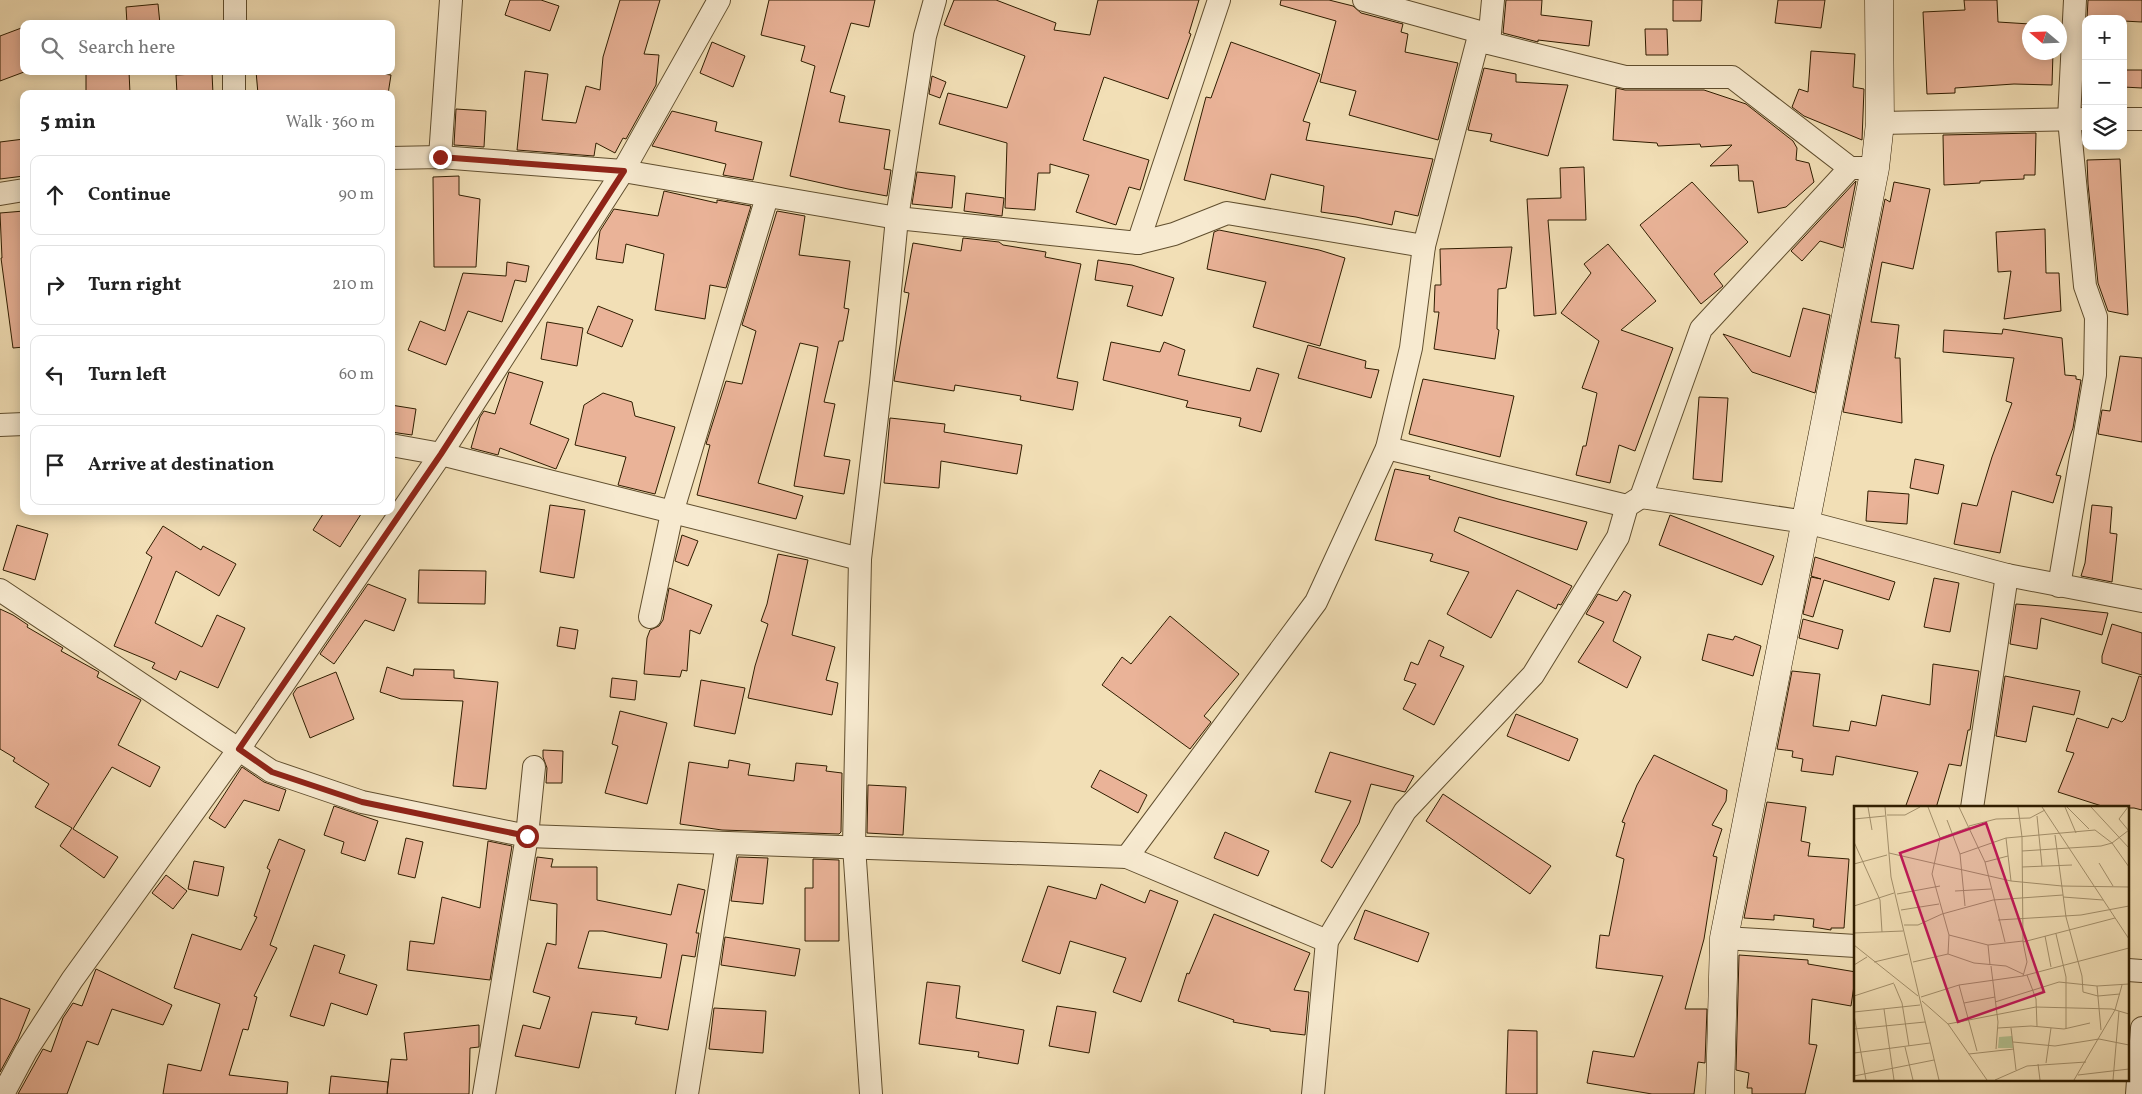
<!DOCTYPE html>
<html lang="en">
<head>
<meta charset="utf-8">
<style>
  :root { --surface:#fff; --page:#f6f6f6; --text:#222; --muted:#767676; --line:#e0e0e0 }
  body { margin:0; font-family:Vollkorn,serif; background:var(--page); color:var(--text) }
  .controls { position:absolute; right:15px; top:15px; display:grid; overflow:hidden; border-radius:10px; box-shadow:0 2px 12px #0003 }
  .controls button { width:45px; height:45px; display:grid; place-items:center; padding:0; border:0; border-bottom:1px solid var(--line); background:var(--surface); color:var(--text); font:25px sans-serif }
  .compass { position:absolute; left:2022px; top:15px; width:45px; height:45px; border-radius:50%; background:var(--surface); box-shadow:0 2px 12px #0003; rotate:289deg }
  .stop { position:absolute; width:15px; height:15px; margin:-11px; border:4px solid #8f2418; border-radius:50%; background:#fff }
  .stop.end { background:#8f2418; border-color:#fff; box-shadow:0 1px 5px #0008 }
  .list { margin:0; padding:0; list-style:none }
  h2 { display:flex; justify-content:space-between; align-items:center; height:65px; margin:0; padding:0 20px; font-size:21px }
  h2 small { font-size:16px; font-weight:400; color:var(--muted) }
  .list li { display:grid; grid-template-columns:32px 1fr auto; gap:15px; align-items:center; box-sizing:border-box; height:80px; margin:0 10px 10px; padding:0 10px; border:1px solid var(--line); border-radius:10px }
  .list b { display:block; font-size:19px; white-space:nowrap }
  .list em { font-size:16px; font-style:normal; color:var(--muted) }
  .icon { flex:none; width:28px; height:28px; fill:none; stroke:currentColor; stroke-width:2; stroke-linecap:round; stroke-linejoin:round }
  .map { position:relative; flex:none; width:2142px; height:1094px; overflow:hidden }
  .search { position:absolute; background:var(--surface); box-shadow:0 2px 12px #0003; left:20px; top:20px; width:375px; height:55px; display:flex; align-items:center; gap:12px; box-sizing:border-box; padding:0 18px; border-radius:10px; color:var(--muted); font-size:19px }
  .panel { position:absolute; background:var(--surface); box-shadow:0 2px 12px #0003; left:20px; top:90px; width:375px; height:425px; border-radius:10px }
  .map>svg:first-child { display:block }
  .building { fill:#eab398; stroke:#2f1d00; fill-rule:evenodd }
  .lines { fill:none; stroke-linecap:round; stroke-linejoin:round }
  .street-casing { stroke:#604e2e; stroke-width:24 }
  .secondary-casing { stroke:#2f1d00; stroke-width:29 }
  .street { stroke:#f7ead0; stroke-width:22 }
  .secondary { stroke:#f7ead0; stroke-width:28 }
  .route { stroke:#8f2418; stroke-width:6 }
  .inset-road { fill:none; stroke:#a4916d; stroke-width:1 }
  .view { fill:#c2185b; fill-opacity:0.15; stroke:#c2185b; stroke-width:2.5 }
  .inset-edge { fill:none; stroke:#2f1d00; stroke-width:2.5 }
</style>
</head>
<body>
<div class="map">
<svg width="2142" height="1094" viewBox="0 0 2142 1094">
  <rect width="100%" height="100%" fill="#f2dfb6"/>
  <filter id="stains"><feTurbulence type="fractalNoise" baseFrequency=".004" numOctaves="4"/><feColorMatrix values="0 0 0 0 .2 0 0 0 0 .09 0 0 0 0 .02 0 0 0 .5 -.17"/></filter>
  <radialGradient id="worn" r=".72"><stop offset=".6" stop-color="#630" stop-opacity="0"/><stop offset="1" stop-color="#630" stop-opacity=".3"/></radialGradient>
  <g class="building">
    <polygon points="510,0 541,0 559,6 550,31 505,15"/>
    <polygon points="620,0 660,0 644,54 659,55 656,85 626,139 623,138 615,153 596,143 594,156 517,150 525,71 548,74 542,120 576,123 586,86 600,90 603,57"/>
    <polygon points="769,0 875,0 869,27 851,23 830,92 845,96 839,122 890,130 884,169 891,170 887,196 848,189 790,176 815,66 801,61 805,46 761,35"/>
    <polygon points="954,0 996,0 1056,23 1054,30 1090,35 1098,0 1199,0 1189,33 1191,34 1168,99 1104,77 1083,140 1149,160 1140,190 1129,187 1116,225 1076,212 1089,175 1050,164 1050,173 1038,173 1035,210 1005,208 1007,143 939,124 948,93 1007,108 1025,56 944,25"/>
    <polygon points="1281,0 1329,0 1353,6 1361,13 1403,24 1401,32 1408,34 1405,52 1458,63 1438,140 1349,115 1356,91 1320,82 1336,21 1280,5"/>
    <polygon points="1506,0 1542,0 1541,15 1592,21 1589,46 1538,40 1538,42 1503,33"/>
    <polygon points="1673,0 1702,0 1701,21 1673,21"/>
    <polygon points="1778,0 1825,0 1821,28 1775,23"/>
    <polygon points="1964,0 1997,0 1998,22 2030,24 2030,52 2053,52 2052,85 2014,84 1955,88 1955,93 1927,94 1923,12 1965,10"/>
    <polygon points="2088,0 2142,0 2142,22 2123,21 2123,19 2087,19"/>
    <polygon points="158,4 160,24 127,24 126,7"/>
    <polygon points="24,27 24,72 0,81 0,36"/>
    <polygon points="1645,29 1667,29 1668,55 1646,55"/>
    <polygon points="712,42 745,56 733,87 700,73"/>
    <polygon points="1231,42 1320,74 1303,121 1310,123 1306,140 1433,159 1418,216 1395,211 1392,225 1356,217 1321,212 1324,186 1271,174 1265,200 1184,180 1206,97 1211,98"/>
    <polygon points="1811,51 1855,54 1853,87 1864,89 1862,140 1804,116 1792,107 1799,89 1808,92"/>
    <polygon points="1484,68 1516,74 1516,82 1568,85 1548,156 1490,141 1492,134 1468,130"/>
    <polygon points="2123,70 2142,70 2142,88 2123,87"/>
    <polygon points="86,71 129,71 130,94 86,94"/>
    <polygon points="256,71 362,71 391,75 388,94 258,94"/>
    <polygon points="212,73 213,94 177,94 176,75"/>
    <polygon points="932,76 946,82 940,98 929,94"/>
    <polygon points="1616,88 1625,90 1704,90 1746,104 1793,141 1797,148 1796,160 1809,163 1814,182 1786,207 1758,213 1753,181 1739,181 1738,165 1710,166 1732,145 1701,147 1700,144 1658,146 1657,143 1613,140"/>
    <polygon points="456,109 486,111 484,147 454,145"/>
    <polygon points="672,111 717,122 715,131 762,142 753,180 723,175 726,164 652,146"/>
    <polygon points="2036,133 2035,175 2024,175 2024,179 1980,181 1980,183 1944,185 1943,135"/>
    <polygon points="24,139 24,176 0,179 0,142"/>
    <polygon points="2120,159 2128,315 2108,311 2098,283 2088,184 2087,160"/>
    <polygon points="1584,167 1586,220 1548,220 1556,314 1534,316 1527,199 1561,198 1560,168"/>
    <polygon points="917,172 955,176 952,208 912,204"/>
    <polygon points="459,176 459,195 480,199 476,267 434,267 433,177"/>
    <polygon points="1856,181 1843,248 1820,241 1802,261 1791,251"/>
    <polygon points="1692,182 1748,242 1714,274 1723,286 1701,304 1640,225"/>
    <polygon points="1894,182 1930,189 1913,269 1882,262 1871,322 1899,325 1895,358 1900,358 1902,423 1843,412 1885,199 1890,202"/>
    <polygon points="664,191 717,203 717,200 751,206 726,288 710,285 705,319 655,310 664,254 626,244 623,263 596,259 600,231 614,209 658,216"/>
    <polygon points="966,193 1004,198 1002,216 964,211"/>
    <polygon points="24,211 24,347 13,348 1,258 2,258 0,213"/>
    <polygon points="777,211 805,216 799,255 850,261 844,308 849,309 843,341 839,341 824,402 835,404 824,456 850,460 844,494 794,486 818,347 800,343 758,483 803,496 796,519 697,495 710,445 706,444 726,381 742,384 756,331 742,325"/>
    <polygon points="2045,229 2046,273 2059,273 2061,311 2004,319 2011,271 1998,272 1996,232"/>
    <polygon points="1219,230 1319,250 1345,258 1320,346 1253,327 1266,282 1207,269 1214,232"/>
    <polygon points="963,238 999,242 1003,245 1046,252 1045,257 1081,264 1057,378 1078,382 1073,410 1020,400 1021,396 955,385 954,391 894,381 909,293 904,292 913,243 961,251"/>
    <polygon points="1608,244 1656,301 1621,330 1673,348 1635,451 1619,445 1610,483 1576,475 1583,446 1586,446 1597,393 1582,388 1599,341 1561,313 1591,273 1584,264"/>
    <polygon points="1512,247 1506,288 1498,289 1497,329 1499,330 1495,359 1434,349 1439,312 1434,312 1435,285 1441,285 1440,249"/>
    <polygon points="1098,260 1132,265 1174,278 1162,316 1127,306 1133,286 1095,280"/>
    <polygon points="507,262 529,266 526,282 515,280 502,322 468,311 446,365 408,350 420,321 445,331 463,273 506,276"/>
    <polygon points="598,306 633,320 622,347 587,333"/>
    <polygon points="1803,308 1830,315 1815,393 1752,372 1723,334 1790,357"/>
    <polygon points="547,322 583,328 577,366 541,359"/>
    <polygon points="2003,329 2062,338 2065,375 2076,376 2076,379 2081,380 2073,428 2056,475 2061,476 2053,503 2012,491 2000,553 1954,544 1962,503 1977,506 1992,457 2012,403 2006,401 2014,358 1943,352 1944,330 2002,334"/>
    <polygon points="1111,342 1160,352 1164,342 1185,350 1178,375 1250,391 1257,368 1279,374 1261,432 1239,426 1241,418 1186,407 1188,401 1103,380"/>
    <polygon points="1308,345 1366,361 1365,368 1379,370 1371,398 1298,378"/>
    <polygon points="2120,356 2142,358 2142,442 2098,434 2102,410 2110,411"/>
    <polygon points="509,372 543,382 530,424 569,439 556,469 500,448 498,455 471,448 480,417 484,411 495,414"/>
    <polygon points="1423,379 1514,396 1500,457 1409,434"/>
    <polygon points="603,393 632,402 635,416 675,427 655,494 618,485 626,457 575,445 584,405"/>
    <polygon points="1699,397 1728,398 1722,482 1693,479"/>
    <polygon points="391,405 416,409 412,435 391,432"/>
    <polygon points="890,418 945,424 944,432 1022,445 1017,474 941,461 939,488 884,483"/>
    <polygon points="1915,459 1944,465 1938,494 1910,488"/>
    <polygon points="1395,469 1430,476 1429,479 1498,499 1587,522 1577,550 1459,517 1454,531 1572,586 1561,605 1558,604 1556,609 1517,590 1491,638 1447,614 1469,572 1430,561 1433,554 1375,540"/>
    <polygon points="1868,491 1909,494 1907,524 1866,521"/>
    <polygon points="550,505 585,510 574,578 540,572"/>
    <polygon points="2092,505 2112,507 2110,533 2117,534 2112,582 2081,576 2085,563"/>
    <polygon points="325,511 363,511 340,547 313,530"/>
    <polygon points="1670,515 1774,556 1762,585 1659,545"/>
    <polygon points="17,525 48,534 35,580 3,570"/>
    <polygon points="163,526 201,550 203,546 236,564 219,596 176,571 155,623 202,647 217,615 245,628 218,688 180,671 176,680 152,668 155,663 114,646 152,557 146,553"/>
    <polygon points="682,535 698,541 688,566 675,561"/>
    <polygon points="778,554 808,560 792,635 835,647 826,680 838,683 832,715 748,698 755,666 768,624 761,621 767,604"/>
    <polygon points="1815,557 1895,582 1889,600 1824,580 1813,617 1803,614 1811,577 1821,579 1811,576"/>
    <polygon points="419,570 486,571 485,604 418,603"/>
    <polygon points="1934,578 1959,583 1950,632 1924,627"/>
    <polygon points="368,584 406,599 394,631 365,620 334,664 320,654"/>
    <polygon points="669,588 712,605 700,634 690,630 687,671 682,670 680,677 644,674 647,638 650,630 659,626 663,620"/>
    <polygon points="1624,591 1631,595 1613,641 1641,657 1627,688 1578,662 1604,622 1586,614 1598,594 1617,601"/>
    <polygon points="2016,604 2042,606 2108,613 2102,635 2041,618 2037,649 2010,644"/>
    <polygon points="0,609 13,615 28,625 27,627 63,648 61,651 99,672 97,677 141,700 118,745 160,767 150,787 112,767 73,829 118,857 104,878 60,846 72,828 35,807 49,784 13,761 15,758 0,749"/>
    <polygon points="1170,616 1239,674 1204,716 1211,722 1190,749 1102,685 1122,657 1131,664"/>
    <polygon points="1803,619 1843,630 1838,649 1799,638"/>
    <polygon points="2112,624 2142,633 2142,675 2102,663 2102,656"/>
    <polygon points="560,627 578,630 575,649 557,646"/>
    <polygon points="1708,634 1733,640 1735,636 1761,646 1753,676 1702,660"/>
    <polygon points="1429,640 1444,647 1440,656 1464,666 1434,725 1403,709 1416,684 1404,680 1411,662 1418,665"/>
    <polygon points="1933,664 1979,671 1970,730 1968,730 1961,766 1949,764 1936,808 1905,808 1918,772 1836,756 1833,775 1801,771 1803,759 1792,757 1793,751 1777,749 1792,671 1820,674 1813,726 1849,731 1851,721 1876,726 1882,695 1930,705"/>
    <polygon points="387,667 413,676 414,669 454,670 454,678 498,682 486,789 453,786 463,701 401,699 380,692"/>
    <polygon points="336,672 354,719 310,738 293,694 297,688"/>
    <polygon points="2005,676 2080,691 2074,715 2033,706 2026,742 1996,736"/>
    <polygon points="2139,676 2142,677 2142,810 2134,808 2108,808 2058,792 2074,753 2066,751 2077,718 2108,728 2112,718 2122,722 2125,719"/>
    <polygon points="612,678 637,681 635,700 610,697"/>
    <polygon points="701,680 745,688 735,734 694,726"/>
    <polygon points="620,711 667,723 647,804 605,793 618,746 612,744"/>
    <polygon points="1516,714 1578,739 1569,761 1507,736"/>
    <polygon points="543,750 563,751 562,783 546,783 547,768 543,757"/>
    <polygon points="1330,752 1414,776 1405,792 1371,784 1359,823 1332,868 1321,861 1351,801 1315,792"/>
    <polygon points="1654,755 1727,790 1726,801 1712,825 1722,829 1713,856 1717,857 1704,939 1685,1009 1707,1009 1705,1063 1698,1062 1694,1094 1652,1094 1587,1083 1593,1051 1634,1057 1663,976 1596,968 1600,935 1609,936 1624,859 1616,856 1625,823 1622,822 1637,785"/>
    <polygon points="729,760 750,764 748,775 794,781 796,763 827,766 826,771 842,773 841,832 839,834 722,830 680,824 689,762 728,768"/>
    <polygon points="242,767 264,782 286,790 279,811 244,800 225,828 209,818"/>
    <polygon points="1100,770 1147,795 1138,813 1091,787"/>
    <polygon points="868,785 906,787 903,835 867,833"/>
    <polygon points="1443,794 1551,866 1530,894 1426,821"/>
    <polygon points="1767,802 1806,807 1801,841 1810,843 1808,856 1849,859 1844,928 1831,928 1831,930 1813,927 1814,919 1774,915 1774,920 1744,918"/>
    <polygon points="334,806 378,821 365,861 341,853 344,842 324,835"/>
    <polygon points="1225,832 1269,851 1258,876 1214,858"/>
    <polygon points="406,838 423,842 415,878 398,874"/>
    <polygon points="279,839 305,850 270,945 277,948 254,996 257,997 248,1030 243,1029 229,1075 288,1082 287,1094 163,1094 168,1064 201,1071 220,1004 174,988 192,934 241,950 257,917 254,916 270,870 267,868"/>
    <polygon points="488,841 512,846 490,980 407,970 410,941 434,944 442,897 480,908"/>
    <path d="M537,857L553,859L551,867H597V900L671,915L678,884L705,890L696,933H699L695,957L682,955L668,1030L635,1024L637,1017L592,1012L579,1068L515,1056L523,1025L540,1029L550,997L533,992L547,943L556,945L557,904L530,900ZM589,931H603L667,944L661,978L578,968Z"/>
    <polygon points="738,857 768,858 763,904 731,901"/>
    <polygon points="813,859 839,860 839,941 805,941 805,888 813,888"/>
    <polygon points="194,861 224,867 218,896 188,889"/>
    <polygon points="166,875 187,891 173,909 152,893"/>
    <polygon points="1101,884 1145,903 1150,890 1178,901 1141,1002 1113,992 1126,958 1070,941 1060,974 1022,961 1048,886 1096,899"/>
    <polygon points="1365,910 1429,933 1418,962 1354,939"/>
    <polygon points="1214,914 1310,953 1294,990 1309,992 1305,1035 1270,1031 1270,1029 1233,1022 1234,1020 1178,1001 1187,973 1189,974"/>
    <polygon points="725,937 800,949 795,976 721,965"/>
    <polygon points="314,945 345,955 339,973 377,985 367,1015 331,1003 324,1026 290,1016"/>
    <polygon points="1739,955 1808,960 1808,964 1856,972 1851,1006 1812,999 1809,1044 1817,1045 1805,1094 1752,1094 1752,1088 1747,1088 1749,1073 1736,1070"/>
    <polygon points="96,969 172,1005 163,1025 112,1009 98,1045 87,1041 67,1094 18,1094 43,1049 51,1052 63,1018 73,1003 82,1006"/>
    <polygon points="927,982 960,986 956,1018 1024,1030 1018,1064 978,1057 979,1052 919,1044"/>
    <polygon points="0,998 30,1009 18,1039 0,1072"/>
    <polygon points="1057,1006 1096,1012 1089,1053 1049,1046"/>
    <polygon points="714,1008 766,1011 763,1053 709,1049"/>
    <polygon points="479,1025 479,1047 470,1048 469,1094 387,1094 391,1059 407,1060 404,1033"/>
    <polygon points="1508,1030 1537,1031 1537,1094 1506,1094"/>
    <polygon points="331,1076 388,1082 387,1094 329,1094"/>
  </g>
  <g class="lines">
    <g class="street-casing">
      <g id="street">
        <polyline points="1364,0 1480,32 1483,40 1489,43 1625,77 1732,77 1850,168 1864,168"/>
        <polyline points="235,24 235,0"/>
        <polyline points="1489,43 1493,0"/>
        <polyline points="234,94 234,71"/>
        <polyline points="2123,119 2142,119"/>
        <polyline points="1880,123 2086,119"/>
        <polyline points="440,157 451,0"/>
        <polyline points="391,158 440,157 623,171 897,218 1138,243 1174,234 1227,213 1424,246"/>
        <polyline points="0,194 24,190"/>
        <polyline points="1138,243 1219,0"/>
        <polyline points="0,425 24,424"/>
        <polyline points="391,445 441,454 860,559"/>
        <polyline points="1387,448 1627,506"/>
        <polyline points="1641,497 1806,522 2007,575 2142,601"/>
        <polyline points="2059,586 2095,375 2096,317 2085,286 2069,119 2075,0"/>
        <polyline points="0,590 271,771 362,802 527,836 1127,857 1327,941"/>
        <polyline points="650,617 672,513 767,197"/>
        <polyline points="1972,808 2007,575"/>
        <polyline points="1127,857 1316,602 1387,448 1411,348 1424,246 1480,32"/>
        <polyline points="1724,938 1856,946"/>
        <polyline points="2128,970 2142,971"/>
        <polyline points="3,1094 26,1051 72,980 239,749 441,454 623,171 719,0"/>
        <polyline points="484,1094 527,836 534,767"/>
        <polyline points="687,1094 727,843"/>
        <polyline points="871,1094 854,846 860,559 881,383 897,218 925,36 935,0"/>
        <polyline points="1313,1094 1327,941 1405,811 1533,675 1618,537 1627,506 1641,497 1701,329 1850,168"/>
        <polyline points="2137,1094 2142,1028"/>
      </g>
    </g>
    <g class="secondary-casing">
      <polyline id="secondary" points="1720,1094 1724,938 1875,168 1880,123 1879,0"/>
    </g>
    <use href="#street" class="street"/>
    <use href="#secondary" class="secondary"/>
  </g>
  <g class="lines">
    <polyline class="route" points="440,157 624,171 441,454 239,749 272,772 362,802 527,836"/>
  </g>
  <g transform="translate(1854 806)">
    <rect width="275" height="275" fill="#f2dfb6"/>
    <path d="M158,230L159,242H144L145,231Z" fill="#b5c392"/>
    <path class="inset-road" d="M14,1L18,24M31,1L37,71L85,274M74,1L86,32L78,68L95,129L94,148M105,1L131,56L151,136M164,1L168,31L169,136L173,156L169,170M188,1L275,133M211,1L222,27M213,1L235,23M237,1L275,42M274,1L265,13L275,25M33,9H51L66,1M183,10L188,60M0,13L31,10M93,14L106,48L111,100M115,20L142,13L176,12L191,4M201,29L212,111L228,170L229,186L244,190L266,188M86,32L116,21M152,32L157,75M0,36L26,94L28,126M168,45L247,40L258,37L275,24M35,47L157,75L208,80L275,81M106,48L152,32L241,24L258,37L275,61M131,56L154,50M245,57L259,80M0,58L33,49M168,61L218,59M101,85L137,83M43,88L86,80M209,91L249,94M0,100L40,87M47,104L85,98M144,114L227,109L275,100M50,119H64L88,108L139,94L209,89M0,127L49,125M202,128L212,171V223M95,129L134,139L169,135M191,130L197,161M169,136L261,112M0,139L64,190M134,139L136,159M20,156L54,148M59,156L94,148L120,157L152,160L169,168M0,159L13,151M137,160L144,216L142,243M173,169L182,193L183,220M40,178L48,197L55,240M105,179L123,245M243,180L247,224M0,190L40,177M67,191L105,179L169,170L275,142M68,195L94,218L133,274M141,196L205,176L243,180L275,178M110,197L141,191M30,203L40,274M0,206L66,199M0,209L12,274M94,218L182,201L258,203L275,208M144,222L177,220L210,223L236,217M157,222L162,264M0,223L71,216M159,236L201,240L245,233L275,239M51,241L59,274M0,247L76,237M115,248L160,243M192,257L197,222M184,258L186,274M224,269L275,263M0,270L80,254M141,274L173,260L232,256M220,274L261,204L268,179M259,274L265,205"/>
    <path class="view" d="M132,17L190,186L104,216L46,47Z"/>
    <rect width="275" height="275" class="inset-edge"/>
  </g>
  <rect width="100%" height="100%" filter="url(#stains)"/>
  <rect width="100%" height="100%" fill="url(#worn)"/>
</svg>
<div class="controls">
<button>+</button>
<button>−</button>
<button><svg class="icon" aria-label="layers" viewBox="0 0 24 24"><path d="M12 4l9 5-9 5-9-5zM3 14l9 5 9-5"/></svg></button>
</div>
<svg class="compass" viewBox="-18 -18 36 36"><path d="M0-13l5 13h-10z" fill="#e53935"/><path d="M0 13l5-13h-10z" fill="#767676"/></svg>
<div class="stop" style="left:527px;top:836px"></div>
<div class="stop end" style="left:440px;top:157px"></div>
<div class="search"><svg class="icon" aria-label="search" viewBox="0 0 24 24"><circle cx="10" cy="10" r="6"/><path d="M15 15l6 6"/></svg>Search here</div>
<section class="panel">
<h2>5 min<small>Walk · 360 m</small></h2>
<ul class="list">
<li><svg class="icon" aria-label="ahead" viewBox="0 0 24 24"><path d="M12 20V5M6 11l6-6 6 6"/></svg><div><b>Continue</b></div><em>90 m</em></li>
<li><svg class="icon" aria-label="right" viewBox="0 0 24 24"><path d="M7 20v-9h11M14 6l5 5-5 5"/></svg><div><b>Turn right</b></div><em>210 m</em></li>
<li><svg class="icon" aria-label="left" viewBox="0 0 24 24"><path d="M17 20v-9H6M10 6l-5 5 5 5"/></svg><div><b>Turn left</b></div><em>60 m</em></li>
<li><svg class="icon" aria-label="arrive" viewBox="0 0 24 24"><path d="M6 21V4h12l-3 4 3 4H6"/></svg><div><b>Arrive at destination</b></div></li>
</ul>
</section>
</div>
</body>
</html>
